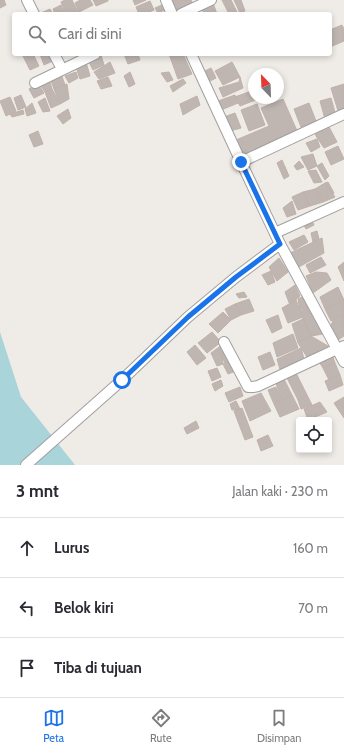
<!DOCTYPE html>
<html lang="id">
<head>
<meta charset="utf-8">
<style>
  :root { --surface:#fff; --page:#f2f2f3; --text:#2b2b33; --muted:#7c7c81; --line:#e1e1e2; --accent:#1a73e8 }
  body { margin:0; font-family:Cabin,sans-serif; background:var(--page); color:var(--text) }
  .controls { position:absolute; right:12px; bottom:12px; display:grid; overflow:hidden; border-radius:4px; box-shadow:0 2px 6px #0003 }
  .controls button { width:36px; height:36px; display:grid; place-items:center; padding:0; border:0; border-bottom:1px solid var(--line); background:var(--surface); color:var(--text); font:20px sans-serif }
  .compass { position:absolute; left:248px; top:68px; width:36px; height:36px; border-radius:50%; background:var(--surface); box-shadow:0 2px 6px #0003; rotate:337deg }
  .stop { position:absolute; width:12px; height:12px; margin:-9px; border:3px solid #1a73e8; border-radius:50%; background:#fff }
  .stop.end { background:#1a73e8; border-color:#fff; box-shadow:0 1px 4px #0008 }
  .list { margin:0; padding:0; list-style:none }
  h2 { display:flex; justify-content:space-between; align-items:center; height:52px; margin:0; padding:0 16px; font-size:17px }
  h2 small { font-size:13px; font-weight:400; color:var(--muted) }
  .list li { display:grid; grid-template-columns:26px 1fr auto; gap:12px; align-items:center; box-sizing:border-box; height:60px; padding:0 16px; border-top:1px solid var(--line) }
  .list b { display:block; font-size:15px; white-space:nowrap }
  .list em { font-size:13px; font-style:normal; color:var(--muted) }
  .icon { flex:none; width:22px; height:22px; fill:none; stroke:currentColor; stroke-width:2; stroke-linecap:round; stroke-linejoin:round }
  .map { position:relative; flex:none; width:344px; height:465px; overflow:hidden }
  .search { position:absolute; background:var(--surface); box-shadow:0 2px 6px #0003; left:12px; right:12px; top:12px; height:44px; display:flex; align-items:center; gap:10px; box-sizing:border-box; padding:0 14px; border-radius:4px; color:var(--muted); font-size:15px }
  .sheet { height:232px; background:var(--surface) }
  nav { display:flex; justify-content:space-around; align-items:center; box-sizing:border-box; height:56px; border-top:1px solid var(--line); background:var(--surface); font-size:11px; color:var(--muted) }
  nav a { display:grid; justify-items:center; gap:2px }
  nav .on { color:var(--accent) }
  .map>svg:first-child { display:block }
  .water { fill:#a8d4da }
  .building { fill:#bfb6b2; stroke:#c0b1a9 }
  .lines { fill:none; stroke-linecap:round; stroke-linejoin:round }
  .street-casing { stroke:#a0a0a0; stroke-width:12 }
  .street { stroke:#fff; stroke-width:10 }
  .route { stroke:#1a73e8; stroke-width:5 }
</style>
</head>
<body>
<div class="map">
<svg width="344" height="465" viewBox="0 0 344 465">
  <rect width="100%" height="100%" fill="#efebe6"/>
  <polygon class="water" points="0,332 21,397 75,465 0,465"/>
  <g class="building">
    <polygon points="0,0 4,0 6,5 0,8"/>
    <polygon points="65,0 72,0 79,14 66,14 61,2"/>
    <polygon points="80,0 90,0 93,5 79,12 75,3"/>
    <polygon points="93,0 108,0 108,1 96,6"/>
    <polygon points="133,0 146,0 135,5"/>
    <polygon points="170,0 191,0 193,4 174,11"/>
    <polygon points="222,0 231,0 238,14 229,14"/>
    <polygon points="234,0 241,0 245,11 240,13"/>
    <polygon points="150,1 154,10 144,14 139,14 136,7"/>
    <polygon points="213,3 217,14 204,14 202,8"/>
    <polygon points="164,4 167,9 158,13 155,8"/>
    <polygon points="61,5 65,14 55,14 53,9"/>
    <polygon points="50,9 53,14 41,14 41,13"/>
    <polygon points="342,25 344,29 344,41 330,47 330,30"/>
    <polygon points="26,54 33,54 39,66 30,70 23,56"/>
    <polygon points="40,54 52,54 55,60 44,65"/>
    <polygon points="124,54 138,54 140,60 128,64"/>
    <polygon points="169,54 183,54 192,74 178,79"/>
    <polygon points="101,55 104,65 93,70 89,62"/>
    <polygon points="86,62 90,76 80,79 76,67"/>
    <polygon points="110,62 115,73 99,79 94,72"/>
    <polygon points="232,62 240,77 223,85 215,71"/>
    <polygon points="211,68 216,78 208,82 203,72"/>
    <polygon points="60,71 65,85 54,89 50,78"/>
    <polygon points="76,72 78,78 69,83 65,76"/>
    <polygon points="130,72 135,84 129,87 124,76"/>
    <polygon points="169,72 173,80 167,82 161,73"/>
    <polygon points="48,76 52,89 45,92 39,83"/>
    <polygon points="108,77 112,86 101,89 97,81"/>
    <polygon points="240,77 243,88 223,97 219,88 239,82"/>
    <polygon points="183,79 186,83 173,92 170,86"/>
    <polygon points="38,84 44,93 34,98 29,89"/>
    <polygon points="67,84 69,99 60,104 54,89"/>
    <polygon points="344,84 344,112 339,114 331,88"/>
    <polygon points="52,89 60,104 51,108 45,92"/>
    <polygon points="254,90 254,98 257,98 258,99 240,106 235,97"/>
    <polygon points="21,95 26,107 18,110 14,98"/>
    <polygon points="235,95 238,103 221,110 218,101"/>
    <polygon points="197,96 200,105 183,115 180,104"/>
    <polygon points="10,97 16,111 6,116 0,101"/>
    <polygon points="45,98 50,111 43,112 38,102"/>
    <polygon points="331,98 336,116 325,119 320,101"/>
    <polygon points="283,99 298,133 243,156 236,140 269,126 261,108"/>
    <polygon points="32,103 36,113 27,116 25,109"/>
    <polygon points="309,103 316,121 301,127 294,109"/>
    <polygon points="257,104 265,125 249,131 241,110"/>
    <polygon points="68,109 71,118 63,124 57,116"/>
    <polygon points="23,110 24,114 12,117 10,114"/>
    <polygon points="235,113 241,128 230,131 224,117"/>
    <polygon points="328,125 337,142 324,148 316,136 315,132"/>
    <polygon points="38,131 43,144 34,147 29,135"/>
    <polygon points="317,139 320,147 311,152 306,143"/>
    <polygon points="338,146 344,159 331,165 325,152"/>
    <polygon points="313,154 317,166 308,170 301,157"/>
    <polygon points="282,160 289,176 284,179 277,163"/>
    <polygon points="299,161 304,167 297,170 294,166"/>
    <polygon points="322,163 329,176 325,180 317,166"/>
    <polygon points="316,170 322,182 314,183 308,171"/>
    <polygon points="328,182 334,193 331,195 325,183"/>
    <polygon points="325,183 335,197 323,202 315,189"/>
    <polygon points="315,189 323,202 310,206 303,192"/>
    <polygon points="303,192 310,206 298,210 292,197"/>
    <polygon points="292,201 296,214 287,217 283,208"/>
    <polygon points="311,219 314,225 306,229 303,223"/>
    <polygon points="317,231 319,239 313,242 311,233"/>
    <polygon points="304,235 308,242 294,250 289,242"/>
    <polygon points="322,238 324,253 297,268 290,253"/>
    <polygon points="321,257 326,265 310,273 306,265"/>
    <polygon points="279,258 288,272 277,281 269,267"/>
    <polygon points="344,262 344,281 338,267"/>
    <polygon points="271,271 275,282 268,285 262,275"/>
    <polygon points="316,272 327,273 331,280 313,293 306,276"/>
    <polygon points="295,285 300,296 290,305 285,292"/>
    <polygon points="338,287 344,300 325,309 320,297"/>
    <polygon points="244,292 247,297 239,298 236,294"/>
    <polygon points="304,296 309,306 300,310 298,299"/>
    <polygon points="249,299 254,311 241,315 235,304"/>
    <polygon points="296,300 303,317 288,323 282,308"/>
    <polygon points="344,300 344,315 331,321 325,309"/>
    <polygon points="235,304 241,315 231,320 225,309"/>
    <polygon points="309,306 323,334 311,336 303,319 301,311"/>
    <polygon points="223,312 231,320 218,333 209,324"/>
    <polygon points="278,315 282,328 272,333 266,320"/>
    <polygon points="344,315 344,336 338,340 330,327 334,319"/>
    <polygon points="303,319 311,336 298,343 292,324"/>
    <polygon points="212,332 221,342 207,353 198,343"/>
    <polygon points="293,334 298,348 277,357 273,343"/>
    <polygon points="311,336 328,346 307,357 298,343"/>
    <polygon points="195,345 206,358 197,365 187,352"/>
    <polygon points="222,345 223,364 217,366 211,353"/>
    <polygon points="224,348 230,360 225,363 220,352"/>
    <polygon points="301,348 304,359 281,373 277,359"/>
    <polygon points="270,352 275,365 263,370 258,357"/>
    <polygon points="332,354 335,363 323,368 318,360"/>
    <polygon points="230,360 236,371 228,374 223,364"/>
    <polygon points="335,363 340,375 329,380 323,368"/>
    <polygon points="217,368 221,377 212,381 208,371"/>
    <polygon points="295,371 307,395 298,400 286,376"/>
    <polygon points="340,375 343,385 329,391 325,381"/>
    <polygon points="283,377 292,395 282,401 275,380"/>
    <polygon points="221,380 223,386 215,391 212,384"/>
    <polygon points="240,387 243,396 229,402 225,393"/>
    <polygon points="276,387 282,401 274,404 268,390"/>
    <polygon points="261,393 271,411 250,421 242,401"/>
    <polygon points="292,395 299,409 280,417 274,404"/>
    <polygon points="307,395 312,405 301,409 298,400"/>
    <polygon points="344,397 344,418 334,403"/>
    <polygon points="236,401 240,409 232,410 230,404"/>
    <polygon points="320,402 327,412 308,420 304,409"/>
    <polygon points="242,408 253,437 245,440 234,411"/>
    <polygon points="196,421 199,428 187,434 184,428"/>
    <polygon points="268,435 273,446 261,451 257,440"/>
  </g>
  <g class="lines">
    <g class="street-casing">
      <g id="street">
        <polyline points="27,0 34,14"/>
        <polyline points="166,0 172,14"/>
        <polyline points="181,14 211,0"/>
        <polyline points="54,54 62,69"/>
        <polyline points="191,54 241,162 280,244"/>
        <polyline points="35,83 95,54"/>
        <polyline points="241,162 344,114"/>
        <polyline points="275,233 344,202"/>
        <polyline points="224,342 248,387 253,387 258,386 337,349 344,362"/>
        <polyline points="26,465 122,380 188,317 236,277 280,244 337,349 344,346"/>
      </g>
    </g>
    <use href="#street" class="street"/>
  </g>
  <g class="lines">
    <polyline class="route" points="122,380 188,317 236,277 280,244 241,162"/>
  </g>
</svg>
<div class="controls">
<button><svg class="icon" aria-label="locate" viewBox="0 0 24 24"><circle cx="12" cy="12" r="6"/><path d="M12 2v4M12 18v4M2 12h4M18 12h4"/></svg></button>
</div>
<svg class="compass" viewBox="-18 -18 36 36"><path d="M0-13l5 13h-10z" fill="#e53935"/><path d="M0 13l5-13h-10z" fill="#7c7c81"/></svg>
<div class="stop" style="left:122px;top:380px"></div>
<div class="stop end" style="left:241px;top:162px"></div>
<div class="search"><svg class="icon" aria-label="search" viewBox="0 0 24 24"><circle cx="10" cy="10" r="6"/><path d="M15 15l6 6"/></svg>Cari di sini</div>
</div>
<section class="sheet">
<h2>3 mnt<small>Jalan kaki · 230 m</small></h2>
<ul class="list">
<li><svg class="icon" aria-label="ahead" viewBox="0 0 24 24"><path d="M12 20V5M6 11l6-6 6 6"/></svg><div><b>Lurus</b></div><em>160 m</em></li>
<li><svg class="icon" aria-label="left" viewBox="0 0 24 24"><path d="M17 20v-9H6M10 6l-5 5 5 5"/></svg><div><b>Belok kiri</b></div><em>70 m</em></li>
<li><svg class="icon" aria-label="arrive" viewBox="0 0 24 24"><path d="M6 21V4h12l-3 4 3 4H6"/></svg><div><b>Tiba di tujuan</b></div></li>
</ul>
</section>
<nav>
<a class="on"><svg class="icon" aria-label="map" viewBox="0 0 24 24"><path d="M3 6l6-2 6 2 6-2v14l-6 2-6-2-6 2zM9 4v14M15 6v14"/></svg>Peta</a>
<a><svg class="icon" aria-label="directions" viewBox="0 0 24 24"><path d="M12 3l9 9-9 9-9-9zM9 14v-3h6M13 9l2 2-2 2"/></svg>Rute</a>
<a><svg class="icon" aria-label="saved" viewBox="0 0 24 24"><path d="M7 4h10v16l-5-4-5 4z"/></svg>Disimpan</a>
</nav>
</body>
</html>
